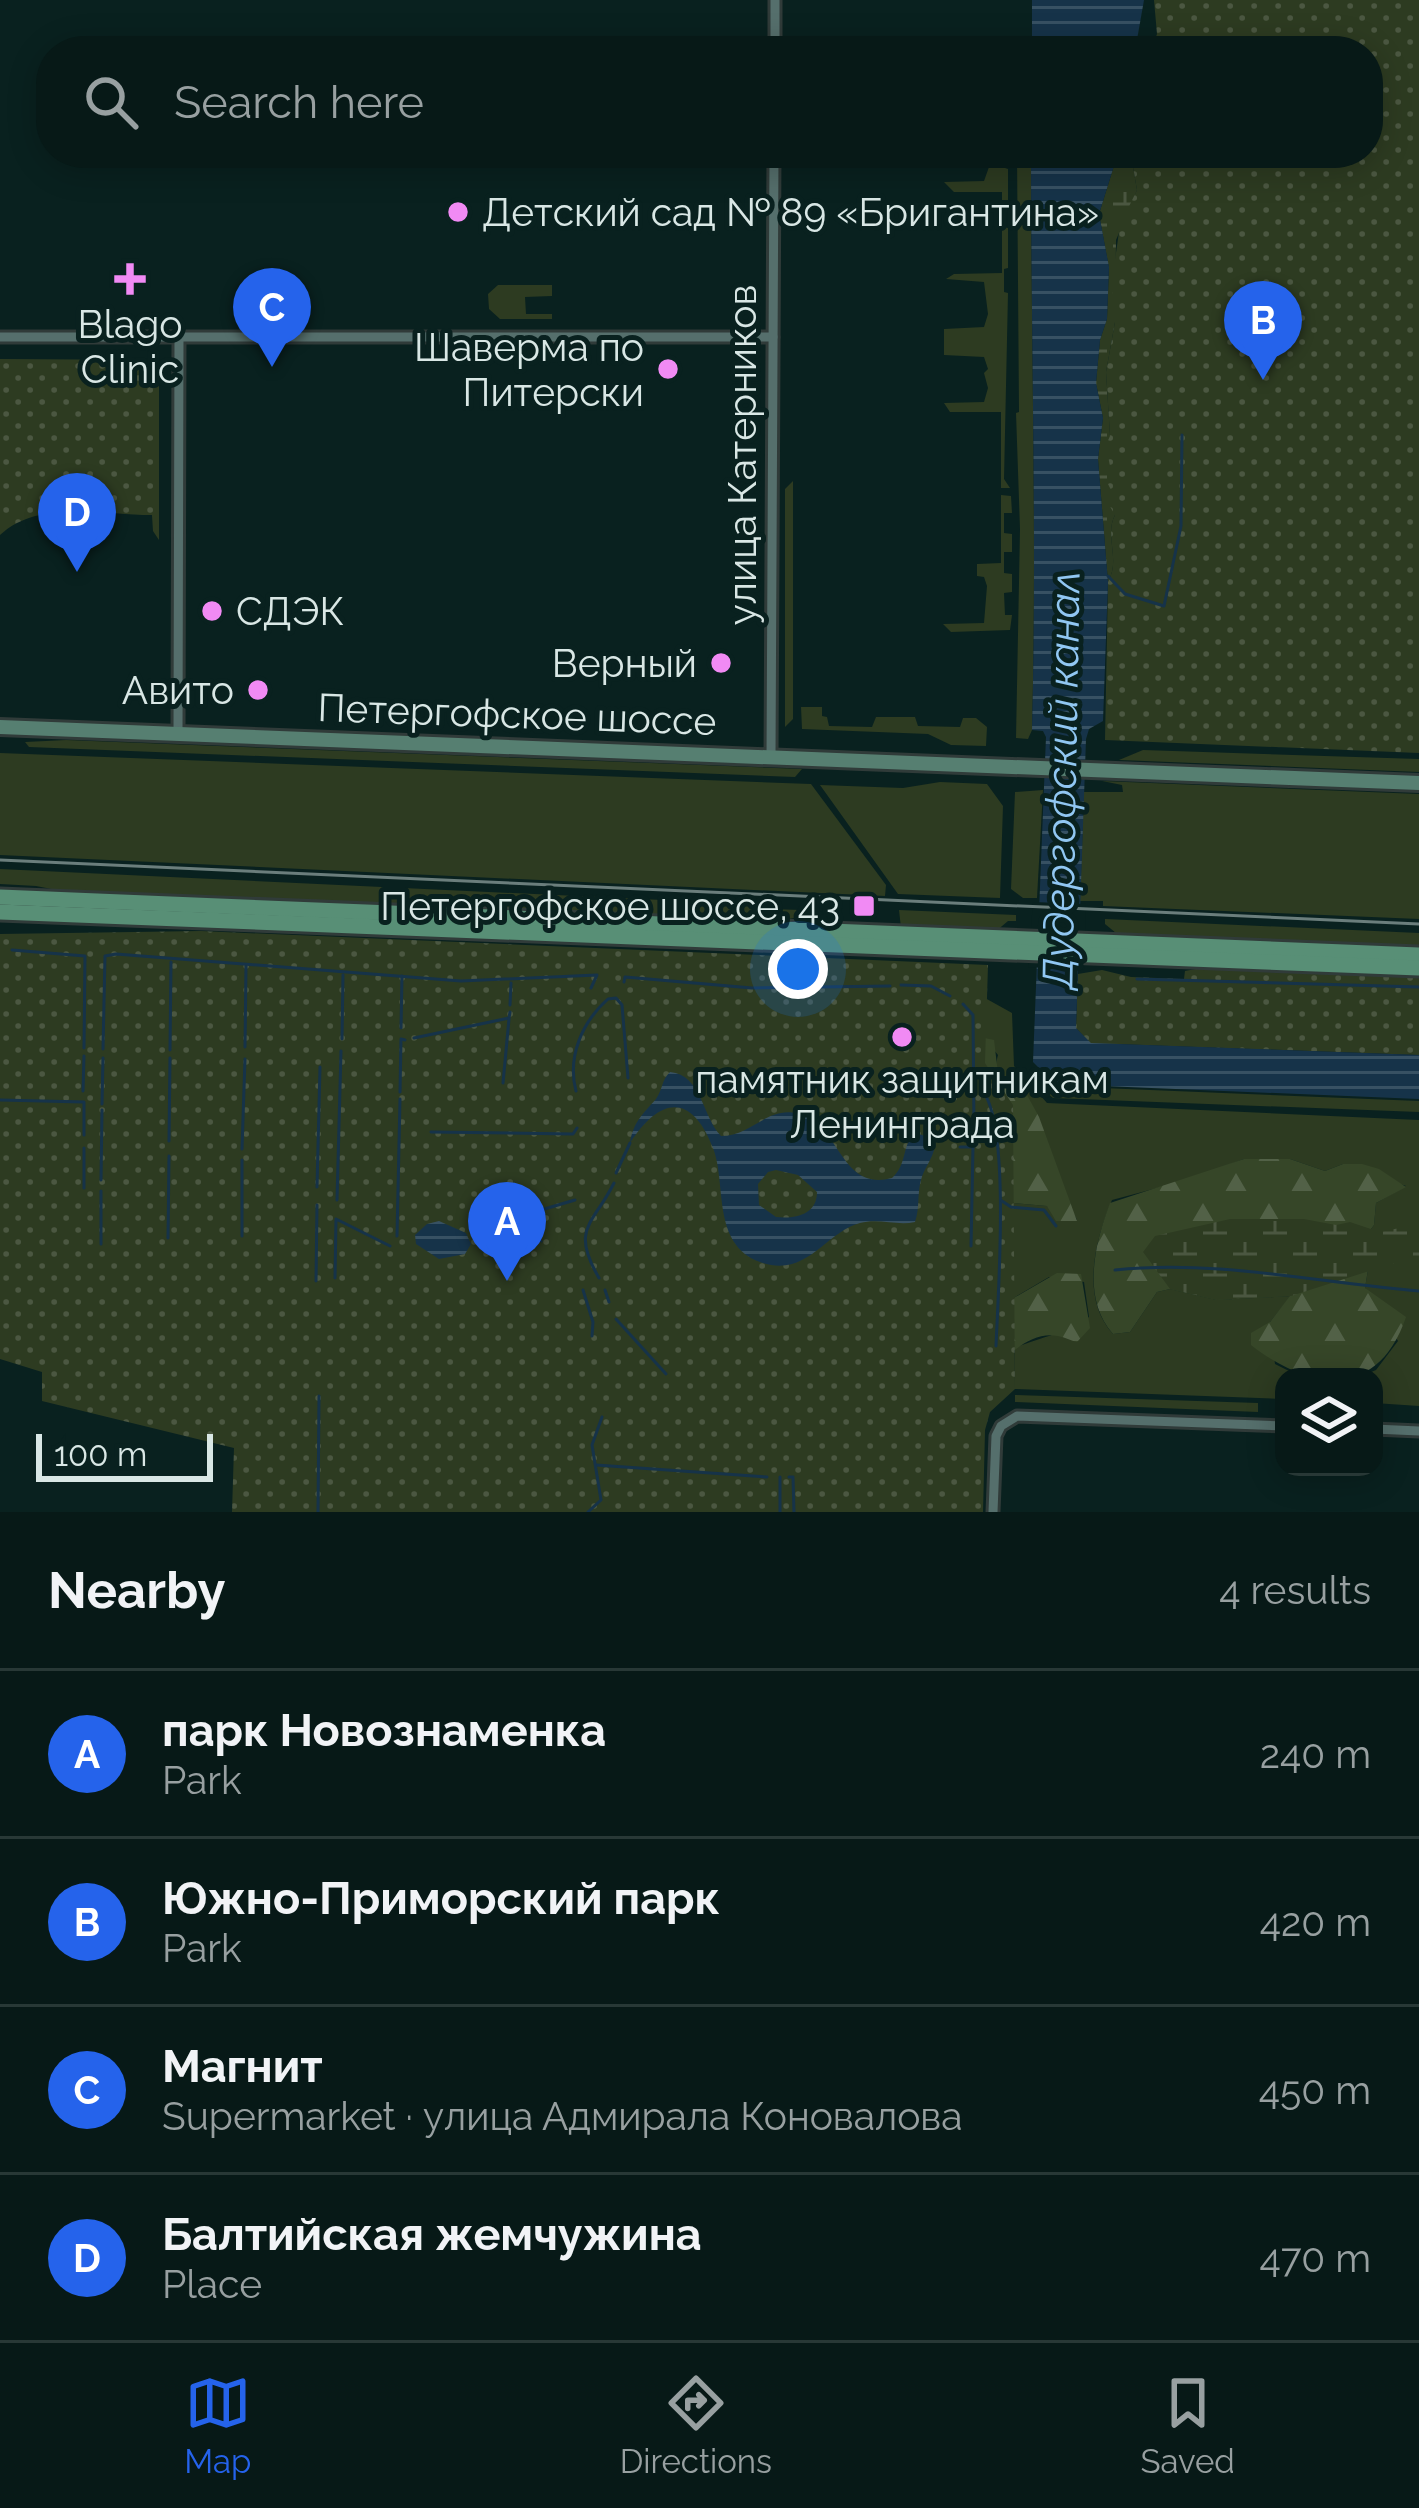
<!DOCTYPE html>
<html lang="en">
<head>
<meta charset="utf-8">
<style>
  :root { --surface:#071917; --page:#102220; --text:#f1f3f6; --muted:#98a0a1; --line:#283836; --accent:#2563eb }
  body { margin:0; font-family:Raleway,sans-serif; background:var(--page); color:var(--text) }
  .controls { position:absolute; right:36px; bottom:36px; display:grid; overflow:hidden; border-radius:24px; box-shadow:0 6px 30px #0003 }
  .controls button { width:108px; height:108px; display:grid; place-items:center; padding:0; border:0; border-bottom:3px solid var(--line); background:var(--surface); color:var(--text); font:60px sans-serif }
  .scale { position:absolute; left:36px; bottom:30px; width:177px; box-sizing:border-box; padding-left:12px; border:6px solid #d9e7e5; border-top:0; font-size:33px; line-height:42px; white-space:nowrap; color:#d9e7e5; -webkit-text-stroke:9px #09211f; paint-order:stroke }
  .you { position:absolute; left:798px; top:969px; width:42px; height:42px; margin:-30px; border:9px solid #fff; border-radius:50%; background:#1a73e8; box-shadow:0 0 0 18px #1a73e833 }
  .badge { display:grid; place-items:center; width:78px; height:78px; border-radius:50%; background:var(--accent); color:#fff; font-size:39px; font-weight:700 }
  .pin { position:absolute; translate:-50% -99px; filter:drop-shadow(0 3px 6px #0008) }
  .pin::after { content:''; position:absolute; top:63px; width:42px; height:36px; background:inherit; clip-path:polygon(0 0,100% 0,50% 100%) }
  .list { margin:0; padding:0; list-style:none }
  h2 { display:flex; justify-content:space-between; align-items:center; height:156px; margin:0; padding:0 48px; font-size:51px }
  h2 small { font-size:39px; font-weight:400; color:var(--muted) }
  .list li { display:grid; grid-template-columns:78px 1fr auto; gap:36px; align-items:center; box-sizing:border-box; height:168px; padding:0 48px; border-top:3px solid var(--line) }
  .list b { display:block; font-size:45px; white-space:nowrap }
  .list p { margin:0; font-size:39px; white-space:nowrap; color:var(--muted) }
  .list em { font-size:39px; font-style:normal; color:var(--muted) }
  .icon { flex:none; width:66px; height:66px; fill:none; stroke:currentColor; stroke-width:2; stroke-linecap:round; stroke-linejoin:round }
  .map { position:relative; flex:none; width:1419px; height:1512px; overflow:hidden }
  .search { position:absolute; background:var(--surface); box-shadow:0 6px 30px #0003; left:36px; right:36px; top:36px; height:132px; display:flex; align-items:center; gap:30px; box-sizing:border-box; padding:0 42px; border-radius:48px; color:var(--muted); font-size:45px }
  .sheet { height:828px; background:var(--surface) }
  nav { display:flex; justify-content:space-around; align-items:center; box-sizing:border-box; height:168px; border-top:3px solid var(--line); background:var(--surface); font-size:33px; color:var(--muted) }
  nav a { display:grid; justify-items:center; gap:6px }
  nav .on { color:var(--accent) }
  .map>svg:first-child { display:block }
  .grass { fill:#2d3b21 }
  .forest { fill:url(#forest-firs) }
  .wetland { fill:url(#wetland-marsh) }
  .park { fill:url(#park-dots) }
  .water { fill:url(#water-rules); fill-rule:evenodd }
  .pier { fill:#09211f }
  .lines { fill:none; stroke-linecap:round; stroke-linejoin:round }
  .stream { stroke:#163349; stroke-width:3 }
  .street-casing { stroke:#303b39; stroke-width:15 }
  .secondary-casing { stroke:#303b39; stroke-width:20 }
  .primary-casing { stroke:#303b39; stroke-width:21 }
  .street { stroke:#556f6c; stroke-width:9 }
  .secondary { stroke:#567f71; stroke-width:14 }
  .primary { stroke:#588f76; stroke-width:15 }
  .tram { stroke:#6b7e7c; stroke-width:3 }
  .poi-dot { fill:#f18af4; stroke:#09211f; stroke-width:4.5 }
  .labels { text-anchor:middle; stroke-width:10; stroke-linejoin:round; paint-order:stroke }
  .poi-label { font-size:39px; fill:#d9e7e5; stroke:#09211f; text-anchor:end }
  .street-label { font-size:39px; fill:#d9e7e5; stroke:#09211f }
  .water-label { font-size:42px; font-style:italic; fill:#91c7f2; stroke:#09211f }
</style>
</head>
<body>
<div class="map">
<svg width="1419" height="1512" viewBox="0 0 1419 1512">
  <defs>
    <pattern id="forest-firs" width="22" height="20" patternUnits="userSpaceOnUse" patternTransform="scale(3)"><rect width="22" height="20" fill="#364628"/><path d="M5 1l3.5 6h-7zM16 11l3.5 6h-7z" fill="#526147"/></pattern>
    <pattern id="wetland-marsh" width="20" height="14" patternUnits="userSpaceOnUse" patternTransform="scale(3)"><rect width="20" height="14" fill="#2d3b21"/><path d="M1 5h8M5 5V1M11 12h8M15 12V8" fill="none" stroke="#4b5741"/></pattern>
    <pattern id="park-dots" width="8" height="8" patternUnits="userSpaceOnUse" patternTransform="scale(3)"><rect width="8" height="8" fill="#2d3b21"/><path d="M2 2h.1M6 6h.1" fill="none" stroke="#4b5741" stroke-width="1.8" stroke-linecap="round"/></pattern>
    <pattern id="water-rules" width="6" height="5" patternUnits="userSpaceOnUse" patternTransform="scale(3)"><rect width="6" height="5" fill="#163349"/><path d="M0 2.5h6" fill="none" stroke="#375163"/></pattern>
  </defs>
  <rect width="100%" height="100%" fill="#09211f"/>
  <g class="grass">
    <polygon points="985,153 1005,153 1005,168 1008,169 1008,202 1004,203 1004,227 1008,228 1008,268 1004,269 1004,292 1008,293 1004,479 1010,488 1001,488 1001,412 950,412 944,403 984,402 988,388 984,373 988,369 984,357 944,355 944,329 984,327 988,314 984,282 946,279 954,274 1002,273 1002,192 954,192 944,182 984,181 989,167"/>
    <path d="M1017,153H1031C1031,346 1037,538 1032,730L1028,739L1016,738L1020,529L1016,413L1019,412Z"/>
    <polygon points="498,285 552,285 552,296 525,297 526,314 552,314 552,319 500,319 489,309 488,294"/>
    <polygon points="793,481 793,719 785,727 785,489"/>
    <polygon points="1001,495 1011,496 1012,513 1004,513 1004,533 1012,534 1012,552 1004,552 1004,573 1012,574 1012,592 1004,593 1005,615 1012,615 1010,630 951,632 943,624 984,623 987,586 984,577 977,576 977,564 1001,563"/>
    <polygon points="822,707 822,716 827,717 829,726 872,727 876,717 915,717 918,726 960,727 963,718 976,718 987,727 986,746 951,745 928,734 802,729 801,707"/>
    <polygon points="66,740 802,769 795,777 29,747 25,742"/>
    <polygon points="1143,750 1419,759 1419,772 1119,760"/>
    <polygon points="0,753 811,784 886,885 885,896 0,855"/>
    <polygon points="1102,781 1419,794 1419,919 1103,906 1103,901 1080,901 1084,792 1123,792 1122,785"/>
    <polygon points="940,782 987,784 1003,806 1000,898 898,894 820,785 903,788"/>
    <polygon points="1043,790 1037,898 1023,898 1011,889 1015,792"/>
    <polygon points="0,869 769,905 770,909 801,910 801,917 768,922 82,895 36,886 0,884"/>
    <polygon points="899,910 1016,915 1016,921 1008,921 995,932 901,928"/>
    <polygon points="1105,919 1419,933 1419,949 1122,938 1105,924"/>
    <path d="M985,998L1012,1013L1014,1066L1047,1103L1419,1120V1406L1374,1403V1377H1359L1376,1370L1398,1341L1365,1288L1371,1251L1365,1237L1374,1225L1376,1203L1406,1186L1343,1164L1325,1171L1290,1159H1244L1191,1179L1112,1200C1095,1240 1080,1298 1113,1334L1130,1332L1157,1292L1170,1289L1217,1300L1291,1296L1270,1322L1275,1364L1301,1377H1284V1399L1015,1389V1348C1045,1335 1061,1336 1089,1317L1084,1282L1049,1277L1012,1299L997,1195L1014,1203L1047,1206L1077,1220L1008,1088C995,1079 994,1070 998,1055L984,1038Z"/>
    <polygon points="1042,1076 1053,1086 1419,1101 1419,1112 1053,1098 1035,1083"/>
    <polygon points="1015,1395 1258,1403 1258,1412 1015,1402"/>
  </g>
  <g class="forest">
    <path d="M984,1038L994,1040L999,1082L1008,1088L1022,1086L1039,1117L1077,1221H1056L1047,1206L1014,1203L1005,1197L1012,1299L1057,1273L1081,1274L1090,1328L1077,1342C1071,1341 1065,1337 1058,1336C1033,1331 1011,1352 995,1368Z"/>
    <path d="M1244,1159H1290L1325,1171L1343,1164H1362L1379,1169L1406,1187L1376,1203L1374,1225L1365,1237L1371,1251L1365,1288L1406,1317C1378,1400 1310,1391 1251,1345V1333L1270,1322L1290,1296L1217,1300L1170,1289L1157,1292L1130,1332L1113,1334C1081,1298 1095,1243 1110,1203Z"/>
  </g>
  <g class="wetland">
    <path d="M1118,153H1135L1132,161L1137,190L1116,240L1115,322L1106,372L1115,515C1104,536 1121,559 1108,582L1098,459L1103,418L1096,383L1100,340L1107,319L1109,268L1099,214Z"/>
    <polygon points="1230,1219 1304,1219 1336,1225 1350,1222 1380,1232 1419,1224 1419,1259 1410,1258 1291,1296 1217,1300 1170,1289 1143,1252 1155,1236"/>
  </g>
  <g class="park">
    <path d="M1154,0H1419V753L1105,740L1108,582C1121,559 1104,536 1115,515L1108,503L1111,490L1108,484L1112,477L1106,445L1110,436L1106,372L1115,322L1112,281L1120,225L1137,190L1132,161L1135,153H1368V51H1151L1157,34Z"/>
    <path d="M0,359L159,360V540L153,531L152,515C104,515 38,499 0,535Z"/>
    <polygon points="201,931 988,965 985,1063 1013,1105 1015,1389 990,1412 985,1430 983,1512 232,1512 234,1448 42,1401 42,1372 0,1359 0,934"/>
    <polygon points="1212,966 1419,974 1419,1055 1090,1043 1076,1028 1078,974 1102,970 1131,977 1184,979 1185,971"/>
  </g>
  <g class="water">
    <polygon points="1032,0 1144,0 1135,51 1032,51"/>
    <path d="M1031,153H1118L1099,214L1109,267L1107,319L1100,340L1096,383L1103,418L1098,459L1108,582L1103,721L1089,729L1086,739L1076,1028L1091,1043L1419,1055V1099L1055,1084L1033,1062L1046,737L1043,731L1032,730C1037,538 1031,346 1031,153Z"/>
    <path d="M670,1072C702,1075 702,1116 721,1136C752,1136 768,1105 799,1114C841,1125 840,1192 892,1178C907,1165 902,1146 914,1133C952,1140 926,1160 921,1180C917,1194 920,1208 915,1222C897,1226 879,1218 860,1223C825,1232 807,1279 760,1262C711,1244 727,1184 713,1148C691,1091 659,1098 630,1143C633,1122 643,1114 656,1099C663,1089 661,1081 670,1072ZM776,1170L798,1175L817,1192C817,1215 795,1219 776,1217L759,1205L758,1184L768,1172Z"/>
    <polygon points="439,1221 466,1233 471,1244 465,1254 439,1259 416,1244 415,1235 427,1224"/>
  </g>
  <polygon class="pier" points="1033,902 1086,904 1084,970 1028,967"/>
  <g class="lines">
    <g class="stream">
      <polyline points="1108,576 1125,594 1164,606 1181,526 1182,435"/>
      <polyline points="12,950 85,956 84,1048"/>
      <polyline points="1137,979 1419,987"/>
      <polyline points="624,982 625,977 752,988 890,986"/>
      <polyline points="901,985 931,986 950,996"/>
      <polyline points="963,1004 973,1015 974,1127"/>
      <polyline points="510,1005 511,983"/>
      <polyline points="401,1028 402,976"/>
      <polyline points="414,1038 509,1018 510,1012"/>
      <polyline points="342,1039 343,975"/>
      <polyline points="245,1047 246,966"/>
      <polyline points="103,1049 105,956 116,954 461,981 597,975 591,988"/>
      <polyline points="170,1050 171,962"/>
      <polyline points="503,1083 509,1019"/>
      <polyline points="83,1091 84,1056"/>
      <path d="M576,1091C567,1057 582,1022 608,999L616,998L622,1005L628,1078"/>
      <polyline points="400,1092 401,1039 405,1040"/>
      <path d="M984,1093C1010,1131 998,1294 996,1346"/>
      <polyline points="0,1100 84,1102 84,1135"/>
      <polyline points="102,1104 103,1058"/>
      <polyline points="431,1132 573,1134 577,1128"/>
      <polyline points="169,1141 170,1058"/>
      <polyline points="960,1147 973,1147 973,1137"/>
      <polyline points="84,1148 84,1188"/>
      <polyline points="242,1149 245,1059"/>
      <polyline points="616,1173 630,1143"/>
      <polyline points="101,1180 102,1110"/>
      <polyline points="317,1187 320,1067"/>
      <polyline points="101,1191 101,1244"/>
      <polyline points="337,1200 341,1051"/>
      <polyline points="1002,1201 1011,1207 1044,1210 1056,1226"/>
      <polyline points="242,1236 242,1160"/>
      <polyline points="397,1236 400,1099"/>
      <polyline points="168,1238 169,1156"/>
      <polyline points="541,1241 524,1215 575,1200"/>
      <polyline points="971,1246 973,1147"/>
      <path d="M1115,1270C1217,1259 1318,1283 1419,1291"/>
      <polyline points="335,1278 336,1219 390,1246"/>
      <path d="M599,1278C570,1228 593,1225 614,1183"/>
      <polyline points="316,1281 317,1205"/>
      <polyline points="583,1290 593,1322 592,1336"/>
      <polyline points="605,1290 609,1302"/>
      <polyline points="616,1319 666,1374"/>
      <polyline points="596,1465 767,1477"/>
      <polyline points="780,1477 780,1512"/>
      <polyline points="789,1477 793,1477 794,1512"/>
      <polyline points="318,1512 319,1396"/>
      <polyline points="588,1512 601,1500 592,1445 602,1417"/>
    </g>
    <g class="street-casing">
      <g id="street">
        <polyline points="775,51 775,0"/>
        <polyline points="0,337 773,337"/>
        <polyline points="178,734 179,338"/>
        <polyline points="771,757 774,153"/>
        <polyline points="1374,1429 1419,1431"/>
        <polyline points="993,1512 996,1436 1001,1426 1017,1416 1284,1426"/>
      </g>
    </g>
    <g class="secondary-casing">
      <polyline id="secondary" points="0,727 1419,783"/>
    </g>
    <g class="primary-casing">
      <g id="primary">
        <polyline points="0,897 1419,955"/>
        <polyline points="0,912 1419,968"/>
      </g>
    </g>
    <use href="#street" class="street"/>
    <use href="#secondary" class="secondary"/>
    <use href="#primary" class="primary"/>
    <polyline class="tram" points="0,860 1419,924"/>
  </g>
  <g class="poi-dot">
    <circle cx="458" cy="212" r="12"/>
    <path d="M124 261h12v12h12v12h-12v12h-12v-12h-12v-12h12z"/>
    <circle cx="668" cy="369" r="12"/>
    <circle cx="212" cy="611" r="12"/>
    <circle cx="721" cy="663" r="12"/>
    <circle cx="258" cy="690" r="12"/>
    <rect x="852" y="894" width="24" height="24" rx="6"/>
    <circle cx="902" cy="1037" r="12"/>
  </g>
  <g class="labels">
    <g class="poi-label">
      <text x="482" y="226" text-anchor="start">Детский сад № 89 «Бригантина»</text>
      <text x="130" y="338" text-anchor="middle">Blago<tspan x="130" dy="45">Clinic</tspan></text>
      <text x="644" y="361">Шаверма по<tspan x="644" dy="45">Питерски</tspan></text>
      <text x="236" y="625" text-anchor="start">СДЭК</text>
      <text x="697" y="677">Верный</text>
      <text x="234" y="704">Авито</text>
      <text x="840" y="920">Петергофское шоссе, 43</text>
      <text x="902" y="1093" text-anchor="middle">памятник защитникам<tspan x="902" dy="45">Ленинграда</tspan></text>
    </g>
    <g class="street-label">
      <text transform="translate(742 455) rotate(-90)" y="14">улица Катерников</text>
      <text transform="translate(517 714) rotate(2)" y="14">Петергофское шоссе</text>
    </g>
    <g class="water-label">
      <text transform="translate(1061 780) rotate(-89)" y="15">Дудергофский канал</text>
    </g>
  </g>
</svg>
<div class="controls">
<button><svg class="icon" aria-label="layers" viewBox="0 0 24 24"><path d="M12 4l9 5-9 5-9-5zM3 14l9 5 9-5"/></svg></button>
</div>
<div class="scale">100 m</div>
<div class="you"></div>
<div class="pin badge" style="left:507px;top:1281px">A</div>
<div class="pin badge" style="left:1263px;top:380px">B</div>
<div class="pin badge" style="left:272px;top:367px">C</div>
<div class="pin badge" style="left:77px;top:572px">D</div>
<div class="search"><svg class="icon" aria-label="search" viewBox="0 0 24 24"><circle cx="10" cy="10" r="6"/><path d="M15 15l6 6"/></svg>Search here</div>
</div>
<section class="sheet">
<h2>Nearby<small>4 results</small></h2>
<ul class="list">
<li><span class="badge">A</span><div><b>парк Новознаменка</b><p>Park</p></div><em>240 m</em></li>
<li><span class="badge">B</span><div><b>Южно-Приморский парк</b><p>Park</p></div><em>420 m</em></li>
<li><span class="badge">C</span><div><b>Магнит</b><p>Supermarket · улица Адмирала Коновалова</p></div><em>450 m</em></li>
<li><span class="badge">D</span><div><b>Балтийская жемчужина</b><p>Place</p></div><em>470 m</em></li>
</ul>
</section>
<nav>
<a class="on"><svg class="icon" aria-label="map" viewBox="0 0 24 24"><path d="M3 6l6-2 6 2 6-2v14l-6 2-6-2-6 2zM9 4v14M15 6v14"/></svg>Map</a>
<a><svg class="icon" aria-label="directions" viewBox="0 0 24 24"><path d="M12 3l9 9-9 9-9-9zM9 14v-3h6M13 9l2 2-2 2"/></svg>Directions</a>
<a><svg class="icon" aria-label="saved" viewBox="0 0 24 24"><path d="M7 4h10v16l-5-4-5 4z"/></svg>Saved</a>
</nav>
</body>
</html>
